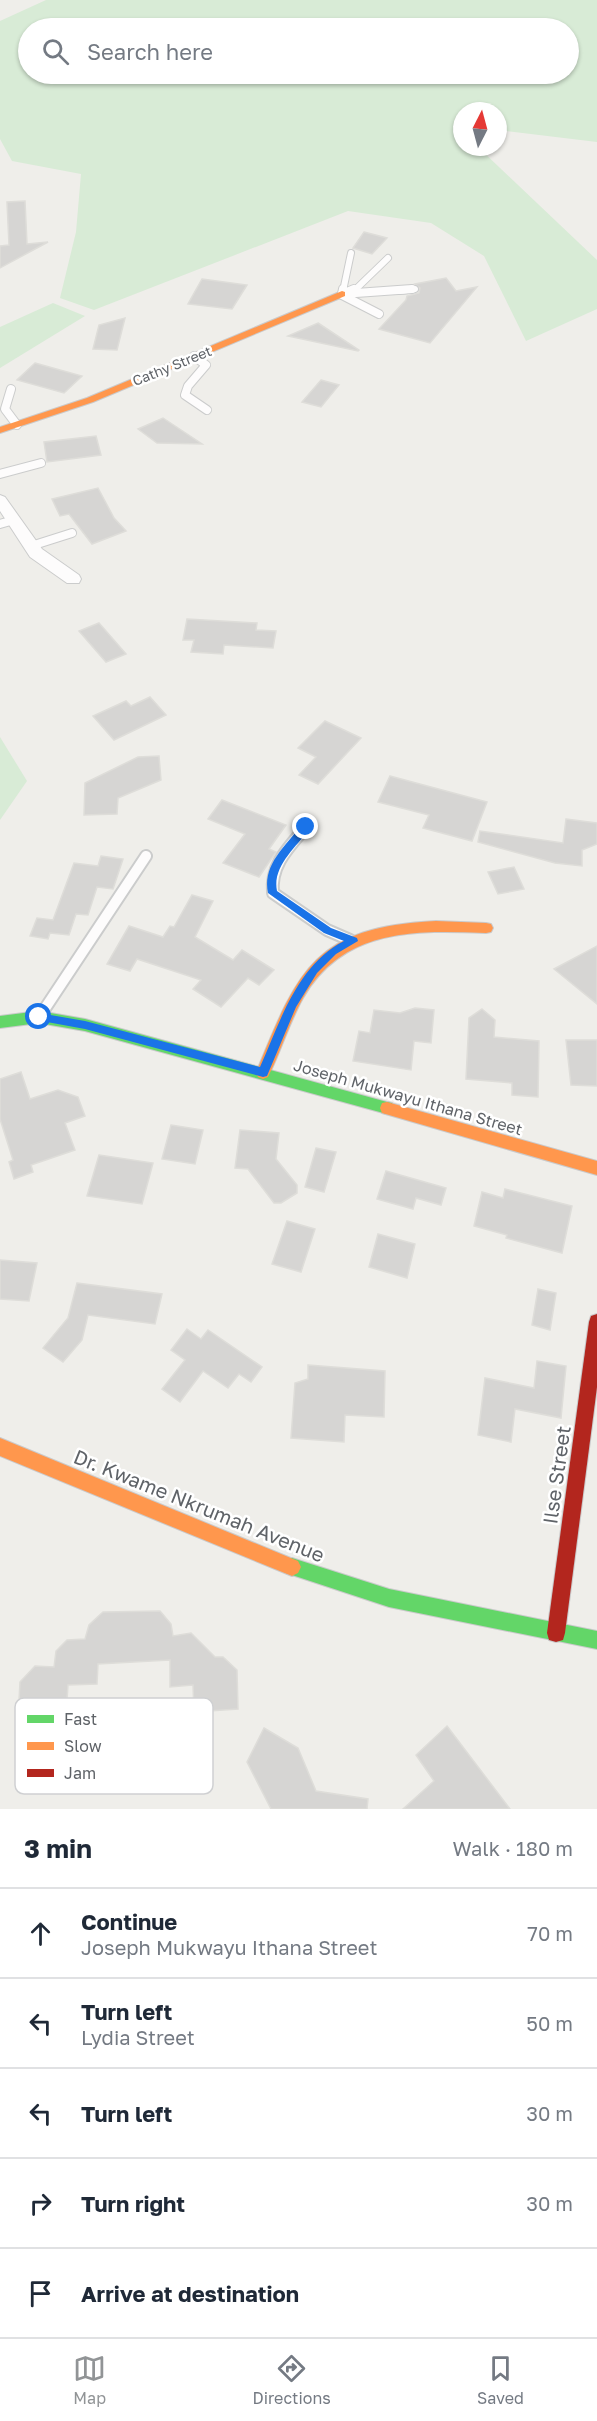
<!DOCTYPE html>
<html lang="en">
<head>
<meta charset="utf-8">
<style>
  :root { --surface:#fff; --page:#f6f6f7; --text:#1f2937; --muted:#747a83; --line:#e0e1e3; --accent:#919496 }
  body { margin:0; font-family:"Golos Text",sans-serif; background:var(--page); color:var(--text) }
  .compass { position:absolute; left:453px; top:102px; width:54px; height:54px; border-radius:50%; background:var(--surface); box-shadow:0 2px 4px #0004; rotate:6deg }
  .stop { position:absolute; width:18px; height:18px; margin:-14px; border:4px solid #1a73e8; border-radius:50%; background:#fff }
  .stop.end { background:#1a73e8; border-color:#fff; box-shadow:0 2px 6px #0008 }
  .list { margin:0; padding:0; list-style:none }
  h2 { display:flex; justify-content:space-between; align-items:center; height:78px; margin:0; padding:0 24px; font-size:26px }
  h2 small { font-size:20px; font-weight:400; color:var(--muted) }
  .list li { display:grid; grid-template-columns:39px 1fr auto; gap:18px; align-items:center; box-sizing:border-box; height:90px; padding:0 24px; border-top:2px solid var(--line) }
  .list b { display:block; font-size:22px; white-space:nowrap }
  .list p { margin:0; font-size:20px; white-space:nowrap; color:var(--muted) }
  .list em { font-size:20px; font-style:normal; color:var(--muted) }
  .icon { flex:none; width:33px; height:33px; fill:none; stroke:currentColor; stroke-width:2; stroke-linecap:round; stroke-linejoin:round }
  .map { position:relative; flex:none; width:597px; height:1809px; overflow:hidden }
  .search { position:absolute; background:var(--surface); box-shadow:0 2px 4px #0004; left:18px; right:18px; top:18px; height:66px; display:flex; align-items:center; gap:15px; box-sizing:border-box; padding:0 21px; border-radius:33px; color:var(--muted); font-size:22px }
  .sheet { height:528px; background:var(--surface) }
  nav { display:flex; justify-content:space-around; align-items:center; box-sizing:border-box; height:84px; border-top:2px solid var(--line); background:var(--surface); font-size:16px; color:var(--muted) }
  nav a { display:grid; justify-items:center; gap:3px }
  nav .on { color:var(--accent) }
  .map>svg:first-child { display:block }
  .green { fill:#d8ebd6; fill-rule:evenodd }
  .building { fill:#d6d5d3; stroke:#deddd9; stroke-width:1.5 }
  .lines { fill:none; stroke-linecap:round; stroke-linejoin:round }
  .lane-far2-casing { stroke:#cbcccc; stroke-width:8 }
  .lane-far1-casing { stroke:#cbcccc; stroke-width:10 }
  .lane-casing { stroke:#cbcccc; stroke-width:14 }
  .street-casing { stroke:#cbcccc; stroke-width:2 }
  .fast-casing { stroke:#cacacb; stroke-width:2 }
  .slow-casing { stroke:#cacacb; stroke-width:2 }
  .jam-casing { stroke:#cacacb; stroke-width:2 }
  .lane-far2 { stroke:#fdfcfc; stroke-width:6 }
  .lane-far1 { stroke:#fdfcfc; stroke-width:8 }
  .lane { stroke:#fdfcfc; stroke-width:10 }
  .street { fill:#fdfcfc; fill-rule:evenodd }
  .fast { fill:#63d668; fill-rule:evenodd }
  .slow { fill:#ff974d; fill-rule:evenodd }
  .jam { fill:#b3261e; fill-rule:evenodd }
  .route { fill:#1a73e8 }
  .labels { text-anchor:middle; stroke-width:5; stroke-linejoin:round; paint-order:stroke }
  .far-street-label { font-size:14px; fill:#5f6368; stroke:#fff }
  .street-label { font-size:16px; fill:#5f6368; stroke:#fff }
  .near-street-label { font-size:20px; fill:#5f6368; stroke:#fff }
  .key { fill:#fff; stroke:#cfd0d2; stroke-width:1.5 }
  .key-label { font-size:16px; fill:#5f6368 }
</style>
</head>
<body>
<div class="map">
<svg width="597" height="1809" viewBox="0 0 597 1809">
  <rect width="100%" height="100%" fill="#efeeea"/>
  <g class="green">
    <path d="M46,0H597V142L498,130V111H462V125H455L462,131V147H478L597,260V309L526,341L484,256L431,223L348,211L94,310L60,298L76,232L81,174L12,161L0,139V21ZM28,28H568V74H28Z"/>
    <polygon points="53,303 85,316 0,368 0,327"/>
    <polygon points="0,737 27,781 0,820"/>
  </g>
  <g class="building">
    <polygon points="25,201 27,244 48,242 0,268 0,246 9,245 7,202"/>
    <polygon points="364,232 387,238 372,254 353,248"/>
    <polygon points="446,278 456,291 477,287 430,343 379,329 406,300 407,296 419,293 420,288 415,284"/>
    <polygon points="202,279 247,285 232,309 188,304"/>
    <polygon points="125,318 117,350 93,349 99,325"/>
    <polygon points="318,323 359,350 358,351 288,336"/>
    <polygon points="35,363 82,376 64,393 17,380"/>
    <polygon points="321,380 339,385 321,407 302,402"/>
    <polygon points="163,418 202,444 157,443 138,429"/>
    <polygon points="96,436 101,455 47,462 44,442"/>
    <polygon points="98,488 114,518 126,531 92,544 69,514 60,516 52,499"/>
    <polygon points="187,619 257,623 256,630 276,631 273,648 224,645 223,654 191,652 194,640 183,640"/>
    <polygon points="99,623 126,654 106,662 79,631"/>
    <polygon points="150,697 166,715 114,740 93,716 126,701 131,706"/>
    <polygon points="325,721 361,738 318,784 299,775 316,757 298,748"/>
    <polygon points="159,756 161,780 118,798 117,814 84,815 85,783 138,757"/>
    <polygon points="390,776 487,802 472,841 423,828 429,815 378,802"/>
    <polygon points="222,800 286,825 269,849 276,852 259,877 223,863 245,834 208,819"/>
    <polygon points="566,819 597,823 597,844 582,850 582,866 555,863 478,842 480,831 563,843"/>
    <polygon points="101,856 123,859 113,889 97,887 88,915 76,914 69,935 50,933 48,939 30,936 37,918 53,920 74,863 98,866"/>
    <polygon points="514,867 524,889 498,894 488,872"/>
    <polygon points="192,895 213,901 195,937 233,960 242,950 274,970 259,985 248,978 221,1007 193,989 201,980 137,959 130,971 107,964 129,926 163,937 170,926 174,927"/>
    <polygon points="597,946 597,1004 554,969"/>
    <polygon points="415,1008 434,1010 431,1043 414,1041 411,1070 353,1061 359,1031 370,1033 374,1010 400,1013"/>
    <polygon points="482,1009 495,1020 494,1037 539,1041 538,1097 512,1095 512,1083 466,1079 469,1018"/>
    <polygon points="566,1040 597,1040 597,1086 571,1085"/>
    <polygon points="21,1072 30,1099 58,1090 78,1097 85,1116 65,1123 75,1150 31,1165 33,1172 14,1179 9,1162 13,1160 0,1119 0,1079"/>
    <polygon points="171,1125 203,1130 195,1164 162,1159"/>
    <polygon points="240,1130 279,1133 276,1159 297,1185 297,1193 281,1203 274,1203 248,1169 235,1168"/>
    <polygon points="316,1148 336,1152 324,1192 305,1187"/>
    <polygon points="99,1155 153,1163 142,1204 87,1196"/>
    <polygon points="386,1171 446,1188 441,1205 416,1198 413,1209 377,1199"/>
    <polygon points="505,1189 572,1206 562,1253 506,1238 507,1235 474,1226 482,1192 503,1198"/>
    <polygon points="287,1221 315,1229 301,1272 272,1264"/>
    <polygon points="378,1234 415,1244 407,1278 369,1267"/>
    <polygon points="0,1260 37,1263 29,1301 0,1299"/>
    <polygon points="77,1283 162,1294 155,1324 88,1315 82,1340 63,1362 43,1348 68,1318"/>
    <polygon points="538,1289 556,1293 550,1330 532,1325"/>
    <polygon points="187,1329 201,1339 208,1330 262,1367 251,1382 239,1374 228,1388 203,1371 180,1402 162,1389 185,1360 171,1350"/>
    <polygon points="537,1361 566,1366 561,1418 515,1409 511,1442 478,1435 485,1378 534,1388"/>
    <polygon points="308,1365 385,1371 384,1417 345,1415 344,1442 291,1438 295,1383 308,1379"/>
    <polygon points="160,1611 171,1624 173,1636 191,1633 215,1657 223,1657 237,1670 238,1709 194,1712 193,1685 170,1687 170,1660 98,1664 97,1684 68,1685 66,1716 18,1719 20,1682 35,1666 54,1667 56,1651 67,1640 85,1639 89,1625 103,1612"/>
    <polygon points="447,1726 510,1809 403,1809 434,1781 416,1755"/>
    <polygon points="264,1728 298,1748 316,1791 368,1799 367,1809 271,1809 247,1762"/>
  </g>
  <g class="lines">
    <g class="lane-far2-casing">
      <g id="lane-far2">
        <polyline points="343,291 351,253"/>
        <polyline points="350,291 357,288 388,258"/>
        <polyline points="400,291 415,289"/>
      </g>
    </g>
    <g class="lane-far1-casing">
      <g id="lane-far1">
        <polyline points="347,292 354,289"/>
        <polyline points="342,294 412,289"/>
        <polyline points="342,294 343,289"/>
        <polyline points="342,295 379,314"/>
        <polyline points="194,356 206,365 188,386 185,395 207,410"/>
        <polyline points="11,389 5,409 17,425"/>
        <polyline points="0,474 41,463"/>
        <polyline points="0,524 14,520"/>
        <polyline points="31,546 72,533"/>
      </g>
    </g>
    <g class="lane-casing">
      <g id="lane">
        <path d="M306,827C289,847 270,865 273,893L327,930L350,940"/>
        <polyline points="40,1016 146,856"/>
      </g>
    </g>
    <g class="street-casing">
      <polygon id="street" points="0,495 5,497 42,549 79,575 81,579 79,583 67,583 30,557 0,511"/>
    </g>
    <g class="fast-casing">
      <g id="fast">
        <polygon points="39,1011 85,1019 387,1102 392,1103 394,1108 392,1113 387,1114 85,1031 39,1023 0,1028 0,1016"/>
        <polygon points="292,1558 389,1589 597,1631 597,1649 389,1607 286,1573 283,1567 286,1561"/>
      </g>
    </g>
    <g class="slow-casing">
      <g id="slow">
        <polygon points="342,291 345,292 345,296 93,402 0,433 0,427 87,398"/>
        <path d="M436,921L486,923L491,924L493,928L491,932L486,933C416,930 343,928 303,998C289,1023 281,1051 268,1077L263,1079L258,1077L256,1073C298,970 314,927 436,921Z"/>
        <polygon points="387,1102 597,1161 597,1175 382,1113 380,1108 382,1103"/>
        <polygon points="0,1438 298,1561 301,1567 298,1573 292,1576 0,1456"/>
      </g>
    </g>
    <g class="jam-casing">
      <polygon id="jam" points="597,1314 597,1387 565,1633 563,1640 556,1642 549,1640 547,1633 589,1322 591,1316"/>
    </g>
    <use href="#lane-far2" class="lane-far2"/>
    <use href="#lane-far1" class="lane-far1"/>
    <use href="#lane" class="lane"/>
    <use href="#street" class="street"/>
    <use href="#fast" class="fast"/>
    <use href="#slow" class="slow"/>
    <use href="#jam" class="jam"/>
  </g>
  <path class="route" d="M306,824L309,825V830C295,848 272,867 277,891L331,928L357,938L358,941L336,954L317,973L296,1007L267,1076L263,1077L85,1029L36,1020L34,1017L39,1013L85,1021L260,1067C280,1022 297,965 344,941L324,933L268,893C262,865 286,845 302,825Z"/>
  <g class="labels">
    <g class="far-street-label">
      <text transform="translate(172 366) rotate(-22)" y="5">Cathy Street</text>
    </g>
    <g class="street-label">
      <text transform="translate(408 1097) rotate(16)" y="6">Joseph Mukwayu Ithana Street</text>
    </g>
    <g class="near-street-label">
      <text transform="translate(557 1475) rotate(-82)" y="7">Ilse Street</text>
      <text transform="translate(199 1506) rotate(22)" y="7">Dr. Kwame Nkrumah Avenue</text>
    </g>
  </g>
  <rect x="15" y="1698" width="198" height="96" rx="9" class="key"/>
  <rect x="27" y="1715" width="27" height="8" fill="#63d668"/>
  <rect x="27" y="1742" width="27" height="8" fill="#ff974d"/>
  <rect x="27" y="1769" width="27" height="8" fill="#b3261e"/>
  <g class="key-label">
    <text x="64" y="1725">Fast</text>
    <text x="64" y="1752">Slow</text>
    <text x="64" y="1779">Jam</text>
  </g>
</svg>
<svg class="compass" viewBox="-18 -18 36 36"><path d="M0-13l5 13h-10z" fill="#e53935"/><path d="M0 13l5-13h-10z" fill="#747a83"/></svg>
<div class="stop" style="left:39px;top:1017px"></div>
<div class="stop end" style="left:306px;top:827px"></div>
<div class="search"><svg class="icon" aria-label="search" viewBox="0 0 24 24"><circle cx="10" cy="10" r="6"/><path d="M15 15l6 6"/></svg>Search here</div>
</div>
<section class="sheet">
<h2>3 min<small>Walk · 180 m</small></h2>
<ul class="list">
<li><svg class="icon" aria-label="ahead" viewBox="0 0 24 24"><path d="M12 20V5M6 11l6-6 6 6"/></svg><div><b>Continue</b><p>Joseph Mukwayu Ithana Street</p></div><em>70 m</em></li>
<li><svg class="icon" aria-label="left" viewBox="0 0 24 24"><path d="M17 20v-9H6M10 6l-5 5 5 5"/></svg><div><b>Turn left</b><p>Lydia Street</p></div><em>50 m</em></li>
<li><svg class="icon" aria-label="left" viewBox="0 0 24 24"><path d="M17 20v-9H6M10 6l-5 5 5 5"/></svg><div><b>Turn left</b></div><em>30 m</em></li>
<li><svg class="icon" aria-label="right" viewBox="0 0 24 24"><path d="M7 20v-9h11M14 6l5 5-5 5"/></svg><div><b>Turn right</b></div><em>30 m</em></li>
<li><svg class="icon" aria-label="arrive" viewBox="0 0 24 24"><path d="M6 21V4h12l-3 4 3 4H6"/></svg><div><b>Arrive at destination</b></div></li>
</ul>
</section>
<nav>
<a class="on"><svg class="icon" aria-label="map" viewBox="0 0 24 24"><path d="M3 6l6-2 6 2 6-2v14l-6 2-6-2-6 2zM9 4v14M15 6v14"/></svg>Map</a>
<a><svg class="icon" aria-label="directions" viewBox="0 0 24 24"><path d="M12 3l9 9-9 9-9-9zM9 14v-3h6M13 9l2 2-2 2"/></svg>Directions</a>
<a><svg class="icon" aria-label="saved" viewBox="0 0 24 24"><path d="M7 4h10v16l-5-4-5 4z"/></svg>Saved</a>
</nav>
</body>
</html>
